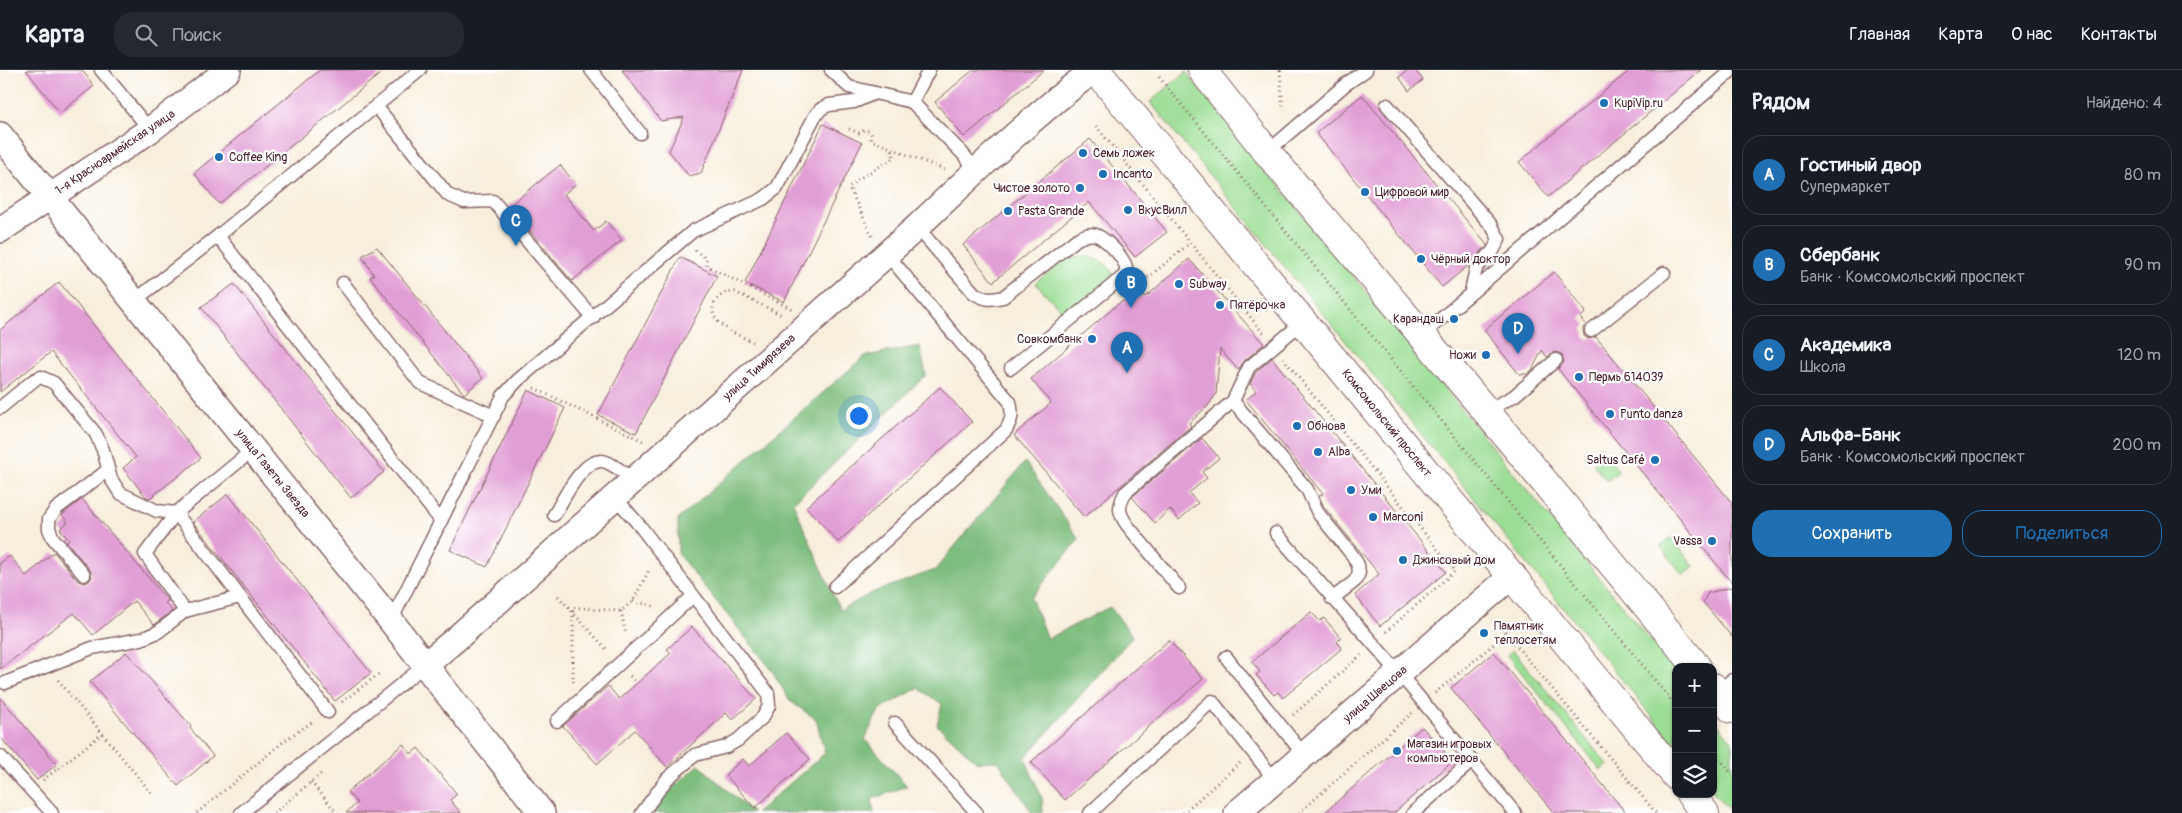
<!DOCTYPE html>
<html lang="ru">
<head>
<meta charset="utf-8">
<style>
  :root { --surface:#171b24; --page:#242831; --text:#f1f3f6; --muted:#9ea1a6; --line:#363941; --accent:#1f6fb2 }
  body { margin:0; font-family:Pangolin,sans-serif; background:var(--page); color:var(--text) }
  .controls { position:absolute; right:15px; bottom:15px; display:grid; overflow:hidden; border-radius:10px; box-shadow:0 1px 4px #0004 }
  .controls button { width:45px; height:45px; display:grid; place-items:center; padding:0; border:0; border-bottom:1px solid var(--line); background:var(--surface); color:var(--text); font:25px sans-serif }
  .you { position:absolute; left:858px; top:345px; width:18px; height:18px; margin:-12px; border:4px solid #fff; border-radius:50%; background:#1a73e8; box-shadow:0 0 0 8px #1a73e833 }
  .badge { display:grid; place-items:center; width:32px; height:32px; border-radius:50%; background:var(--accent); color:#fff; font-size:16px; font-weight:700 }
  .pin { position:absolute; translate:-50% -41px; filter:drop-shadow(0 1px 2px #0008) }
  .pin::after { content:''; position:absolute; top:26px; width:18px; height:15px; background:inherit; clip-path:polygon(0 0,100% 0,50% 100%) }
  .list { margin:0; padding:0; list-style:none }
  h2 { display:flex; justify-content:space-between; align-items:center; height:65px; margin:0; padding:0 20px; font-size:21px }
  h2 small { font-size:16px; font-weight:400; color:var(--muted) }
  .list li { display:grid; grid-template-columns:32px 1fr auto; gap:15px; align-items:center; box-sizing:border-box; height:80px; margin:0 10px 10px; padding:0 10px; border:1px solid var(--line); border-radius:20px }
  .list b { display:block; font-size:19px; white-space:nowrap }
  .list p { margin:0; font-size:16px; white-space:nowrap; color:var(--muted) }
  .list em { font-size:16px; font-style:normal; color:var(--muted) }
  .actions { display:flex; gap:10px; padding:15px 20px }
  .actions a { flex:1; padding:11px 0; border:1px solid var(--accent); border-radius:20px; text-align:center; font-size:18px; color:var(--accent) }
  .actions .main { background:var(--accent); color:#fff }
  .icon { flex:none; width:28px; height:28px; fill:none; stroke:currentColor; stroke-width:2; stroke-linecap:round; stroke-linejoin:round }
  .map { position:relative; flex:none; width:1732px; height:743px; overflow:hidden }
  header { display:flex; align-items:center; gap:30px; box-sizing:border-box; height:70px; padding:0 25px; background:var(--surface); border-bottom:1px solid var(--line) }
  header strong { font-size:24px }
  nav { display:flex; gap:28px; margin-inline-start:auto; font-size:18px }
  .search { width:350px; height:45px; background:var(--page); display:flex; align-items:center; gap:12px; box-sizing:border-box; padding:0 18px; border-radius:20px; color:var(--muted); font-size:19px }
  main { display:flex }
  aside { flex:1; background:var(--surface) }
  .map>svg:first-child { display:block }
  .green { fill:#9cde95; stroke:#737e60 }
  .forest { fill:#7dbd7e; stroke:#646e54 }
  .building { fill:#e29fd4 }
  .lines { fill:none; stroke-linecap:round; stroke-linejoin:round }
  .service-casing { stroke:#876769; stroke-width:15 }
  .minor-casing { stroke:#876769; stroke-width:28 }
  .primary-casing { stroke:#876769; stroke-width:30 }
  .path { stroke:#876769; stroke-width:3; stroke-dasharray:1 4; stroke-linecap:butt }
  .service { stroke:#fff; stroke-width:12 }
  .minor { stroke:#fff; stroke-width:25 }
  .primary { stroke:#fff; stroke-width:28 }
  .poi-dot { fill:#1f6fb2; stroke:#fff; stroke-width:2 }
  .labels { text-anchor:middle; stroke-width:4.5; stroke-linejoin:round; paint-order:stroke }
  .poi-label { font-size:12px; fill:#4a1f2b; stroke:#fff; text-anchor:start }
  .street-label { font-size:12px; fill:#4a1f2b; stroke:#fff }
</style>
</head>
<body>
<header>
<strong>Карта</strong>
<div class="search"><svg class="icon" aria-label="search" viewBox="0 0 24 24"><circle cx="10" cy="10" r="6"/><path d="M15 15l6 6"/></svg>Поиск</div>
<nav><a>Главная</a><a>Карта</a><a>О нас</a><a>Контакты</a></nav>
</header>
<main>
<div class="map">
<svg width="1732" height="743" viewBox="0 0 1732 743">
  <rect width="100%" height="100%" fill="#fff"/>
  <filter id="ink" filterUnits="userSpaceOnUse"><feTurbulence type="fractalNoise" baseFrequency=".02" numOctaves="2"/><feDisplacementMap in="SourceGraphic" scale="10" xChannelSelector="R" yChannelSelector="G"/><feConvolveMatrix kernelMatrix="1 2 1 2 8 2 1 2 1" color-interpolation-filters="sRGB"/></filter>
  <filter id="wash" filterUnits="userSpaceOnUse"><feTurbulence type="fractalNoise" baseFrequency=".0096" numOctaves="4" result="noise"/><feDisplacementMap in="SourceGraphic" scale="20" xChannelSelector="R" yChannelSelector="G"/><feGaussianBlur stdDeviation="1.12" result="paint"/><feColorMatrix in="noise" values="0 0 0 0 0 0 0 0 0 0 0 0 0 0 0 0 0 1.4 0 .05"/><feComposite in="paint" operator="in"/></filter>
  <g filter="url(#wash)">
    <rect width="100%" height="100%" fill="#f7eedd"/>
    <g class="green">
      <polygon points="1186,2 1676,602 1676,676 1150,32"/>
      <path d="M1087,186C1098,189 1108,193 1113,204L1111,209L1070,244L1064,243L1035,213L1069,187Z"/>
      <polygon points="1605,384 1619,401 1607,411 1593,394"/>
      <polygon points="1671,467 1694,496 1683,505 1660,476"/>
      <polygon points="1513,580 1608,695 1601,700 1507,585"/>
      <polygon points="1713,648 1732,671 1732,743 1713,722"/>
    </g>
    <g class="forest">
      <polygon points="920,276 926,305 793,433 840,540 874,522 935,500 1025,392 1079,469 1031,528 1047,569 1110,537 1133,566 1025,688 1042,728 1043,743 1032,743 998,691 977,692 937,655 942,634 918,618 879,640 865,669 907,716 872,729 874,743 756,743 825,683 816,649 790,631 771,599 678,484 678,449 865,286"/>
      <polygon points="699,695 753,743 650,743 656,732"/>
    </g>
    <g id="blocks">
      <g class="building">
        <polygon points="26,0 82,0 94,16 60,43"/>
        <polygon points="320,0 385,0 219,134 194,103"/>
        <polygon points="622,0 743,0 701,103 689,106 669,81 684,47 661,51"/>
        <polygon points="973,0 1044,0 964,67 935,32"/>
        <polygon points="1408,0 1415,0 1423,10 1409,21 1399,7"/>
        <polygon points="1630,0 1701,0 1548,127 1519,92"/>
        <polygon points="1362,25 1487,175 1469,195 1442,217 1316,63"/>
        <polygon points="823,54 862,73 784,232 745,213"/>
        <polygon points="1090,69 1167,162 1135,187 1089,132 993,212 963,175"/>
        <polygon points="560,95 576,114 564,124 594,161 606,151 622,170 572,211 509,136"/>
        <polygon points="377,177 483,308 464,324 370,207 374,205 362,186"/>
        <polygon points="680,187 717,206 636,363 598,345"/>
        <polygon points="1189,189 1264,274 1244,291 1238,300 1220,279 1216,324 1208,336 1189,353 1191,356 1084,447 1014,365 1051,333 1031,309 1118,234 1129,228 1147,226"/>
        <polygon points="1554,202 1586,242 1580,248 1586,255 1583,258 1584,266 1588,269 1596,267 1732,433 1732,513 1558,299 1564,292 1562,284 1555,282 1547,287 1542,280 1532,300 1527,304 1519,304 1484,260"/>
        <polygon points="59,212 201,388 150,428 146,427 123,398 136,387 51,282 0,322 0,260"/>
        <polygon points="234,214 384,402 351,428 201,237"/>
        <polygon points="1272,288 1446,502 1380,556 1355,525 1379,504 1324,437 1319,426 1323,424 1246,330 1256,321 1250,314 1256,302"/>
        <polygon points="940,317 972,352 838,472 806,437"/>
        <polygon points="528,320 565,338 487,497 450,480"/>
        <polygon points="1202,368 1219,388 1202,402 1207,408 1189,423 1198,433 1179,450 1170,439 1155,453 1132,427"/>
        <polygon points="228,424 371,603 335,631 193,452"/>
        <polygon points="82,429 164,526 168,531 165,533 172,541 154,555 134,531 93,565 74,543 0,599 0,493 10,486 26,506 54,482 78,511 85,513 89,511 92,507 90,500 67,472 69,470 60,459 68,452 62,445"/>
        <polygon points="1732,517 1732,567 1703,532 1708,523"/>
        <polygon points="1311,542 1320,551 1324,548 1341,568 1337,572 1342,578 1283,628 1278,622 1274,625 1256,605 1260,602 1252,592"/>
        <polygon points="692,557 756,629 732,650 726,643 667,697 635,660 597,694 563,656 608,616 619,629 671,583 667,579"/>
        <polygon points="1169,570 1203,609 1065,730 1031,692"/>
        <polygon points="126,582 191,656 190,658 213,686 178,716 90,612"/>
        <polygon points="1494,582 1626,743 1554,743 1451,618"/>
        <polygon points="0,627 57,694 37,710 0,667"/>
        <polygon points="1422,657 1453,691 1394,743 1324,743"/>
        <polygon points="786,663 810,689 755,738 725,705 743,689 749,696"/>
        <polygon points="403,674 411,684 418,678 457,724 450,730 461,743 346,743 357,733 347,722"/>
      </g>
    </g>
  </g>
  <g filter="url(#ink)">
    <use href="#blocks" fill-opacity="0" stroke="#876769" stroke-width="1"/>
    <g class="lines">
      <g class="service-casing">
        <g id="service">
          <polyline points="101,0 150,60"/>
          <polyline points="591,0 640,63"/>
          <polyline points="831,0 849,17 875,23"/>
          <polyline points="912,32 929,0"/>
          <polyline points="1387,35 1492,156 1499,169 1493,181 1476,198 1471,222"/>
          <polyline points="376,36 448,125 464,132 493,131 593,248"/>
          <polyline points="1267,82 1346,14 1366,0"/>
          <path d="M917,157L974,223C985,230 991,230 1003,227L1077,169C1083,166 1089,163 1096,165C1106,169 1120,184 1125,194C1127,198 1126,201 1125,205L1011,298"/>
          <polyline points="218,166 441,451"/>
          <polyline points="343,213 420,313 494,346"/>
          <polyline points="134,231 218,166 420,0"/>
          <polyline points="1591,261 1664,203"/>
          <polyline points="1422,265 1729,3"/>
          <polyline points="1233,331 1307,419 1318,443 1353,486 1358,495 1359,503 1355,511 1332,529"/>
          <polyline points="0,338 34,310 41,307 54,313 96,364 103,380 111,409 120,423 157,441 176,443 254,379"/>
          <polyline points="1486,341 1514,326 1556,290"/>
          <polyline points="614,426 640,456 768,623 769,636 763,647 738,670 726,677 695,685 667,709 642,743"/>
          <path d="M554,445C564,429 584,384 606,392C616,396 625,404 634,409"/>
          <polyline points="1276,463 1399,603 1515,743"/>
          <polyline points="84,505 53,468 49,459 49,449 56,439 108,400"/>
          <path d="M835,517L1006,360C1012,349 1013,344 1010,332L887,184"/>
          <path d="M1179,518L1127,455C1118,442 1118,437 1125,423L1233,331L1249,297L1304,251"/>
          <polyline points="185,541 145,484 176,443 328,642"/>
          <polyline points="391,551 503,326 518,310 693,161 763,129 777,118 815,46 821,39 829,35 854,32 875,23 912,32 963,84 976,100"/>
          <polyline points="1226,587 1304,685"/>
          <polyline points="5,613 92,578 141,569 158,562 185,541 240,527"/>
          <polyline points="1717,622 1732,610"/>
          <polyline points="557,651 693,526"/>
          <polyline points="895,653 977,743"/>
          <polyline points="0,686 52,743"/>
          <polyline points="241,743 425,595"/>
          <polyline points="1090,743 1212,631 1275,710"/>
          <polyline points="1413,743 1472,691"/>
        </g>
      </g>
      <g class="minor-casing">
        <g id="minor">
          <polyline points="0,65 391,551 439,613 542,743"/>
          <polyline points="0,160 150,60 228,0"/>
          <path d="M425,595L457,568L917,157C974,103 1031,47 1094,0"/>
          <polyline points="1237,743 1513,505"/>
        </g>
      </g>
      <g class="primary-casing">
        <g id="primary">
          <polyline points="1096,0 1676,706"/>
          <polyline points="1202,0 1267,82 1486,341 1697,597"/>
          <polyline points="1713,617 1732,639"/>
          <polyline points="1690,724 1705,743"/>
        </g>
      </g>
      <g class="path">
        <polyline points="1280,0 1283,40"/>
        <polyline points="1159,7 1676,636"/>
        <polyline points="1096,56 1264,264"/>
        <polyline points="849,59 859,63 864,60 869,61 872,65 871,70 945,100"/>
        <polyline points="872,166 849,117 860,108 894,88 892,80"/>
        <polyline points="695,180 706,188 707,196 792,239"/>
        <polyline points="1140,214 1190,173"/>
        <path d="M753,272C739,265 704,253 715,232C720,224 727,222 735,222L784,246"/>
        <polyline points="1283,288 1455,501 1386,562"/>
        <polyline points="534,318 643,371"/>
        <polyline points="558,526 608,581"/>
        <polyline points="633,531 657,537"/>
        <polyline points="569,537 621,541 633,531 650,498"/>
        <polyline points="573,541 573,613"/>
        <polyline points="621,541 626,565"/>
        <polyline points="1495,550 1656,743"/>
        <polyline points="630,606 637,613"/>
        <polyline points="58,610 153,725"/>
        <polyline points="1435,623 1506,564"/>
        <polyline points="342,632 380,603"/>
        <polyline points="1293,645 1361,585"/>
        <polyline points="1713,681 1732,704"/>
        <polyline points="43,710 102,664"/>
        <polyline points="311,712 337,743"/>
        <polyline points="197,743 288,668 314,651"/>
        <polyline points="274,743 323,702"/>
        <polyline points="1183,743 1240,693"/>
        <polyline points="1299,743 1412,643"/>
      </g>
      <use href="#service" class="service"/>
      <use href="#minor" class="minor"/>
      <use href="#primary" class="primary"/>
    </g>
  </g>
  <g class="poi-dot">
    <circle cx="1604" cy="33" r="5"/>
    <circle cx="1083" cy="83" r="5"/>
    <circle cx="219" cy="87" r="5"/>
    <circle cx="1103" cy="104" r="5"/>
    <circle cx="1080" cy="118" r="5"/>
    <circle cx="1365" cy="122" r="5"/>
    <circle cx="1128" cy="140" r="5"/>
    <circle cx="1008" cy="141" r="5"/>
    <circle cx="1421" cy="189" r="5"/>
    <circle cx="1179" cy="214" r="5"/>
    <circle cx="1220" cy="235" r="5"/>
    <circle cx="1454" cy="249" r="5"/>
    <circle cx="1092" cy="269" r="5"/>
    <circle cx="1486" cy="285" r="5"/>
    <circle cx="1579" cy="307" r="5"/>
    <circle cx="1610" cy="344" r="5"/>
    <circle cx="1297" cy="356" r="5"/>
    <circle cx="1318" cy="382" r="5"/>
    <circle cx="1655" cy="390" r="5"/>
    <circle cx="1351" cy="420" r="5"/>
    <circle cx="1373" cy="447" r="5"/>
    <circle cx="1712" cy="471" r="5"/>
    <circle cx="1403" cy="490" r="5"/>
    <circle cx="1484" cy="563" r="5"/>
    <circle cx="1397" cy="681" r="5"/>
  </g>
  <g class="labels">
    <g class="poi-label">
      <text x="1614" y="37">KupiVip.ru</text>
      <text x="1093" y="87">Семь ложек</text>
      <text x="229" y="91">Coffee King</text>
      <text x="1113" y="108">Incanto</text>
      <text x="1070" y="122" text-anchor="end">Чистое золото</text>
      <text x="1375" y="126">Цифровой мир</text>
      <text x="1138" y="144">ВкусВилл</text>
      <text x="1018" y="145">Pasta Grande</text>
      <text x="1431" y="193">Чёрный доктор</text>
      <text x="1189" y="218">Subway</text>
      <text x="1230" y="239">Пятёрочка</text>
      <text x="1444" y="253" text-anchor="end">Карандаш</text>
      <text x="1082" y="273" text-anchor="end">Совкомбанк</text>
      <text x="1476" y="289" text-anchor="end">Ножи</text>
      <text x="1589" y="311">Пермь 614039</text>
      <text x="1620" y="348">Punto danza</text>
      <text x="1307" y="360">Обнова</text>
      <text x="1328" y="386">Alba</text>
      <text x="1645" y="394" text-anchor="end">Saltus Café</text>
      <text x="1361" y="424">Уми</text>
      <text x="1383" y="451">Marconi</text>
      <text x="1702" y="475" text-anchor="end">Vassa</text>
      <text x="1413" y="494">Джинсовый дом</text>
      <text x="1494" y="560">Памятник<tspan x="1494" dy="14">теплосетям</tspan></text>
      <text x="1407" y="678">Магазин игровых<tspan x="1407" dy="14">компьютеров</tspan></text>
    </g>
    <g class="street-label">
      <text transform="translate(115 82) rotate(-34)" y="4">1-я Красноармейская улица</text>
      <text transform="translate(759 297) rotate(-42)" y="4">улица Тимирязева</text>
      <text transform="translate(1387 353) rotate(51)" y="4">Комсомольский проспект</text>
      <text transform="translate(273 403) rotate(51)" y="4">улица Газеты Звезда</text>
      <text transform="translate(1375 624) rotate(-41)" y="4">улица Швецова</text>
    </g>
  </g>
</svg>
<div class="controls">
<button>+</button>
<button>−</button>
<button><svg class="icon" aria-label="layers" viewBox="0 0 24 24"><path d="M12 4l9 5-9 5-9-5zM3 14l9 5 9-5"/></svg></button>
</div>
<div class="you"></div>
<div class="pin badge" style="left:1127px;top:303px">A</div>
<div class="pin badge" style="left:1131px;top:238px">B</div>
<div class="pin badge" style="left:516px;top:176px">C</div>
<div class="pin badge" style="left:1518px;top:284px">D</div>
</div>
<aside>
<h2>Рядом<small>Найдено: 4</small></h2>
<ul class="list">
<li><span class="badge">A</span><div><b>Гостиный двор</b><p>Супермаркет</p></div><em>80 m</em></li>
<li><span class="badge">B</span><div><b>Сбербанк</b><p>Банк · Комсомольский проспект</p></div><em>90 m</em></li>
<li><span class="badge">C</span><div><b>Академика</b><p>Школа</p></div><em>120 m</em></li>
<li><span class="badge">D</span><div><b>Альфа-Банк</b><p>Банк · Комсомольский проспект</p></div><em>200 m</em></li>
</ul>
<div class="actions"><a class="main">Сохранить</a><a>Поделиться</a></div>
</aside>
</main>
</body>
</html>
